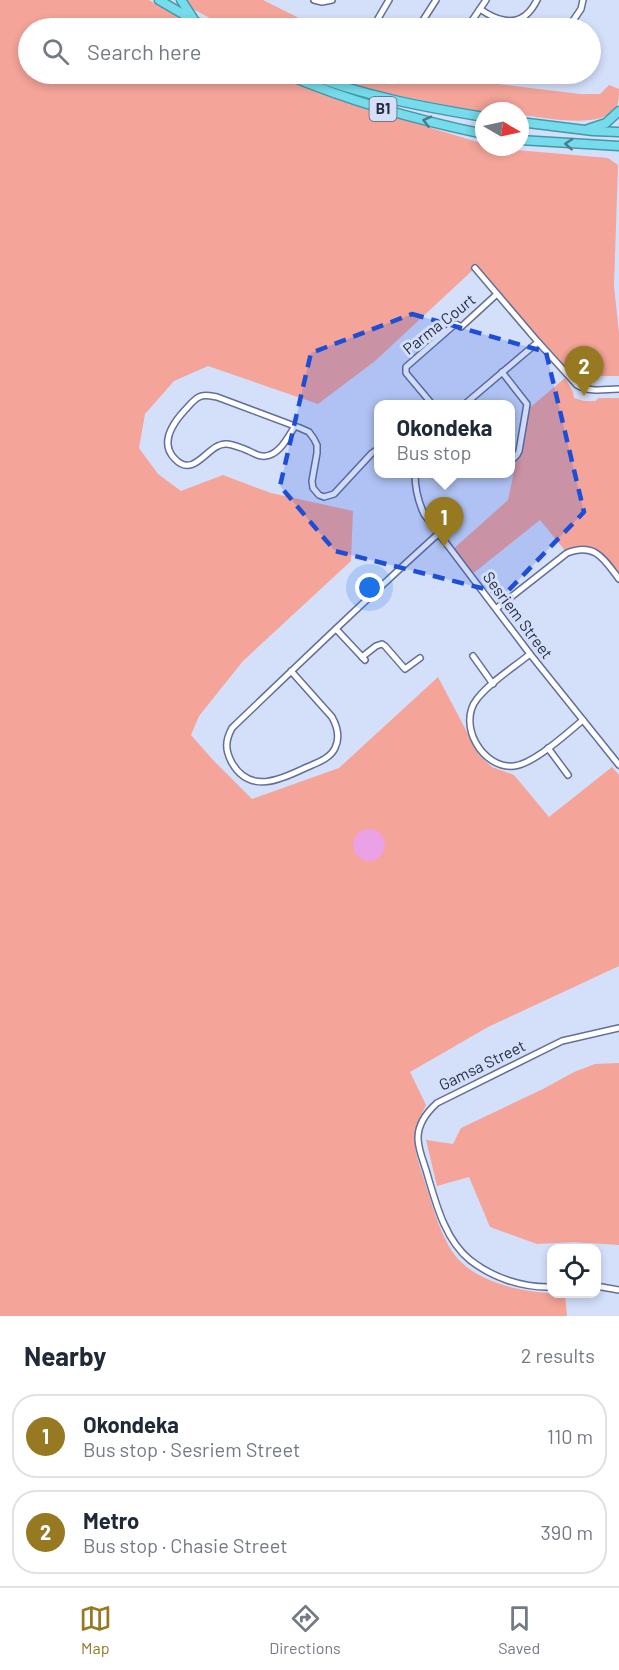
<!DOCTYPE html>
<html lang="en">
<head>
<meta charset="utf-8">
<style>
  :root { --surface:#fff; --page:#f2f2f3; --text:#1f2937; --muted:#747a83; --line:#e0e1e3; --accent:#977922 }
  body { margin:0; font-family:Barlow,sans-serif; background:var(--page); color:var(--text) }
  .controls { position:absolute; right:18px; bottom:18px; display:grid; overflow:hidden; border-radius:12px; box-shadow:0 3px 9px #0003 }
  .controls button { width:54px; height:54px; display:grid; place-items:center; padding:0; border:0; border-bottom:2px solid var(--line); background:var(--surface); color:var(--text); font:30px sans-serif }
  .compass { position:absolute; left:475px; top:102px; width:54px; height:54px; border-radius:50%; background:var(--surface); box-shadow:0 3px 9px #0003; rotate:99deg }
  .you { position:absolute; left:370px; top:588px; width:21px; height:21px; margin:-15px; border:4px solid #fff; border-radius:50%; background:#1a73e8; box-shadow:0 0 0 9px #1a73e833 }
  .badge { display:grid; place-items:center; width:39px; height:39px; border-radius:50%; background:var(--accent); color:#fff; font-size:20px; font-weight:700 }
  .pin { position:absolute; translate:-50% -50px; filter:drop-shadow(0 2px 3px #0008) }
  .pin::after { content:''; position:absolute; top:32px; width:21px; height:18px; background:inherit; clip-path:polygon(0 0,100% 0,50% 100%) }
  .popup { position:absolute; left:374px; top:400px; width:141px; height:78px; box-sizing:border-box; display:grid; place-content:center; border-radius:12px; background:var(--surface); filter:drop-shadow(0 2px 4px #0005); font-size:20px; white-space:nowrap; color:var(--muted) }
  .popup b { font-size:22px; color:var(--text) }
  .popup::after { content:''; position:absolute; left:50%; top:100%; margin-left:-12px; border:12px solid transparent; border-top-color:var(--surface) }
  .list { margin:0; padding:0; list-style:none }
  h2 { display:flex; justify-content:space-between; align-items:center; height:78px; margin:0; padding:0 24px; font-size:26px }
  h2 small { font-size:20px; font-weight:400; color:var(--muted) }
  .list li { display:grid; grid-template-columns:39px 1fr auto; gap:18px; align-items:center; box-sizing:border-box; height:84px; margin:0 12px 12px; padding:0 12px; border:2px solid var(--line); border-radius:24px }
  .list b { display:block; font-size:22px; white-space:nowrap }
  .list p { margin:0; font-size:20px; white-space:nowrap; color:var(--muted) }
  .list em { font-size:20px; font-style:normal; color:var(--muted) }
  .icon { flex:none; width:33px; height:33px; fill:none; stroke:currentColor; stroke-width:2; stroke-linecap:round; stroke-linejoin:round }
  .map { position:relative; flex:none; width:619px; height:1316px; overflow:hidden }
  .search { position:absolute; background:var(--surface); box-shadow:0 3px 9px #0003; left:18px; right:18px; top:18px; height:66px; display:flex; align-items:center; gap:15px; box-sizing:border-box; padding:0 21px; border-radius:33px; color:var(--muted); font-size:22px }
  .sheet { height:270px; background:var(--surface) }
  nav { display:flex; justify-content:space-around; align-items:center; box-sizing:border-box; height:84px; border-top:2px solid var(--line); background:var(--surface); font-size:16px; color:var(--muted) }
  nav a { display:grid; justify-items:center; gap:3px }
  nav .on { color:var(--accent) }
  .map>svg:first-child { display:block }
  .green { fill:#f4a499 }
  .water { fill:#eaa1e5 }
  .lines { fill:none; stroke-linecap:round; stroke-linejoin:round }
  .minor-casing { stroke:#627099; stroke-width:8 }
  .trunk-casing { stroke:#4398aa; stroke-width:11 }
  .minor { stroke:#fff; stroke-width:5 }
  .trunk { stroke:#76dbea; stroke-width:8 }
  .oneway { stroke:#497b8b }
  .marked { fill:#1d4ed8; fill-opacity:0.2; stroke:#1d4ed8; stroke-width:4.5; stroke-dasharray:12 8; stroke-linejoin:round }
  .labels { text-anchor:middle; stroke-width:6; stroke-linejoin:round; paint-order:stroke }
  .shield { fill:#d4dffa; stroke:#5a6276; stroke-width:1.5 }
  .shield-label { font-size:15px; font-weight:bold; fill:#252c3d }
  .street-label { font-size:16px; fill:#252c3d; stroke:#d4dffa }
</style>
</head>
<body>
<div class="map">
<svg width="619" height="1316" viewBox="0 0 619 1316">
  <rect width="100%" height="100%" fill="#d4dffa"/>
  <g class="green">
    <path d="M0,0H149L197,28H28V74H278L372,110L484,144V147L608,158L618,165L614,286L619,333V376H568L475,268L375,361L318,404L208,366L174,381L145,414L139,448L158,474L181,491L223,475L271,493L353,511L351,561L243,661L199,716L191,735L213,760L252,799L339,768L438,677L479,755L492,767L514,775L549,817L612,767L619,775V966L488,1027L410,1072L426,1105C421,1116 415,1127 415,1140C414,1153 423,1175 427,1189C435,1213 442,1241 459,1260C485,1287 532,1293 565,1294L567,1316H0Z"/>
    <polygon points="187,0 263,0 319,28 228,28 193,9"/>
    <path d="M325,74H450L473,81L580,94H600L609,85L619,89C619,95 619,102 616,108C601,130 544,117 520,115V111H476L391,94L361,86Z"/>
    <polygon points="565,378 573,392 574,398 584,401 595,401 599,398 619,398 619,579 602,558 589,550 567,553 540,520 471,575 451,551 508,500 527,410"/>
    <polygon points="619,1063 619,1245 574,1242 537,1244 490,1227 469,1177 437,1186 426,1140 453,1144 461,1128 545,1088 574,1072 595,1064"/>
  </g>
  <circle class="water" cx="369" cy="845" r="16"/>
  <g class="lines">
    <g class="minor-casing">
      <g id="minor">
        <polyline points="314,0 322,2 332,0"/>
        <path d="M480,9C494,19 515,28 529,12C532,9 535,4 537,0"/>
        <polyline points="376,22 389,0"/>
        <polyline points="418,28 436,0"/>
        <polyline points="467,28 486,0"/>
        <polyline points="568,28 581,9 583,0"/>
        <path d="M475,268L538,342L577,385C591,393 605,389 619,389"/>
        <polyline points="502,372 527,404 519,451 517,455 510,462"/>
        <polyline points="432,404 406,373 406,367 454,325 456,324 461,327 497,294"/>
        <polyline points="465,404 538,342"/>
        <path d="M295,426C288,437 278,458 262,456C258,456 253,453 249,451C242,448 235,445 227,444C208,442 195,480 175,459C159,443 173,423 185,410C189,406 193,400 199,397C204,394 211,396 217,397L300,428L309,432L314,439L317,445V453L312,481L313,488L319,495L324,497L334,494L372,453L378,449"/>
        <path d="M415,474C415,488 418,501 424,514L530,654L619,765"/>
        <polyline points="490,474 496,474"/>
        <path d="M497,608L567,553C595,542 604,559 619,579"/>
        <polyline points="336,629 365,660"/>
        <path d="M530,654C513,668 491,681 477,699C457,724 482,769 514,766C534,764 567,733 583,720"/>
        <polyline points="473,656 493,684"/>
        <polyline points="362,657 376,646 382,644 385,646 405,669 420,658"/>
        <path d="M291,671L332,717C337,726 340,738 335,748C330,759 316,763 305,768C280,780 250,794 232,763C225,750 225,741 232,728C300,663 368,597 438,534"/>
        <polyline points="548,748 568,775"/>
        <polyline points="596,1286 619,1290"/>
        <path d="M552,1287C523,1288 493,1278 470,1260C444,1239 435,1200 426,1170C423,1160 418,1149 418,1138C418,1124 427,1112 437,1103L562,1041L619,1028"/>
      </g>
    </g>
    <g class="trunk-casing">
      <g id="trunk">
        <polyline points="159,0 195,21 205,28"/>
        <polyline points="181,0 193,18"/>
        <path d="M285,74C349,101 416,120 484,134"/>
        <path d="M307,74C364,96 424,107 484,117"/>
        <polyline points="520,122 593,131 619,132"/>
        <polyline points="588,129 606,123 619,111"/>
        <polyline points="520,140 619,146"/>
      </g>
    </g>
    <use href="#minor" class="minor"/>
    <use href="#trunk" class="trunk"/>
  </g>
  <defs><path id="oneway-chevron" d="M-2-3.5L2.5 0L-2 3.5" fill="none" stroke-width="1.6" stroke-linecap="round" stroke-linejoin="round" transform="scale(1.5)"/></defs>
  <g class="oneway">
    <use href="#oneway-chevron" transform="translate(427 121) rotate(-166)"/>
    <use href="#oneway-chevron" transform="translate(569 144) rotate(-176)"/>
  </g>
  <path class="marked" d="M412,314L546,352L584,512L505,594L335,551L280,486L311,353Z"/>
  <g class="labels">
    <rect class="shield" x="369.5" y="97" width="27" height="24" rx="4.5"/>
    <g class="shield-label">
      <text x="383" y="114">B1</text>
    </g>
    <g class="street-label">
      <text transform="translate(439 324) rotate(-38)" y="6">Parma Court</text>
      <text transform="translate(518 615) rotate(53)" y="6">Sesriem Street</text>
      <text transform="translate(482 1065) rotate(-26)" y="6">Gamsa Street</text>
    </g>
  </g>
</svg>
<div class="controls">
<button><svg class="icon" aria-label="locate" viewBox="0 0 24 24"><circle cx="12" cy="12" r="6"/><path d="M12 2v4M12 18v4M2 12h4M18 12h4"/></svg></button>
</div>
<svg class="compass" viewBox="-18 -18 36 36"><path d="M0-13l5 13h-10z" fill="#e53935"/><path d="M0 13l5-13h-10z" fill="#747a83"/></svg>
<div class="you"></div>
<div class="pin badge" style="left:444px;top:547px">1</div>
<div class="popup"><b>Okondeka</b>Bus stop</div>
<div class="pin badge" style="left:584px;top:396px">2</div>
<div class="search"><svg class="icon" aria-label="search" viewBox="0 0 24 24"><circle cx="10" cy="10" r="6"/><path d="M15 15l6 6"/></svg>Search here</div>
</div>
<section class="sheet">
<h2>Nearby<small>2 results</small></h2>
<ul class="list">
<li><span class="badge">1</span><div><b>Okondeka</b><p>Bus stop · Sesriem Street</p></div><em>110 m</em></li>
<li><span class="badge">2</span><div><b>Metro</b><p>Bus stop · Chasie Street</p></div><em>390 m</em></li>
</ul>
</section>
<nav>
<a class="on"><svg class="icon" aria-label="map" viewBox="0 0 24 24"><path d="M3 6l6-2 6 2 6-2v14l-6 2-6-2-6 2zM9 4v14M15 6v14"/></svg>Map</a>
<a><svg class="icon" aria-label="directions" viewBox="0 0 24 24"><path d="M12 3l9 9-9 9-9-9zM9 14v-3h6M13 9l2 2-2 2"/></svg>Directions</a>
<a><svg class="icon" aria-label="saved" viewBox="0 0 24 24"><path d="M7 4h10v16l-5-4-5 4z"/></svg>Saved</a>
</nav>
</body>
</html>
